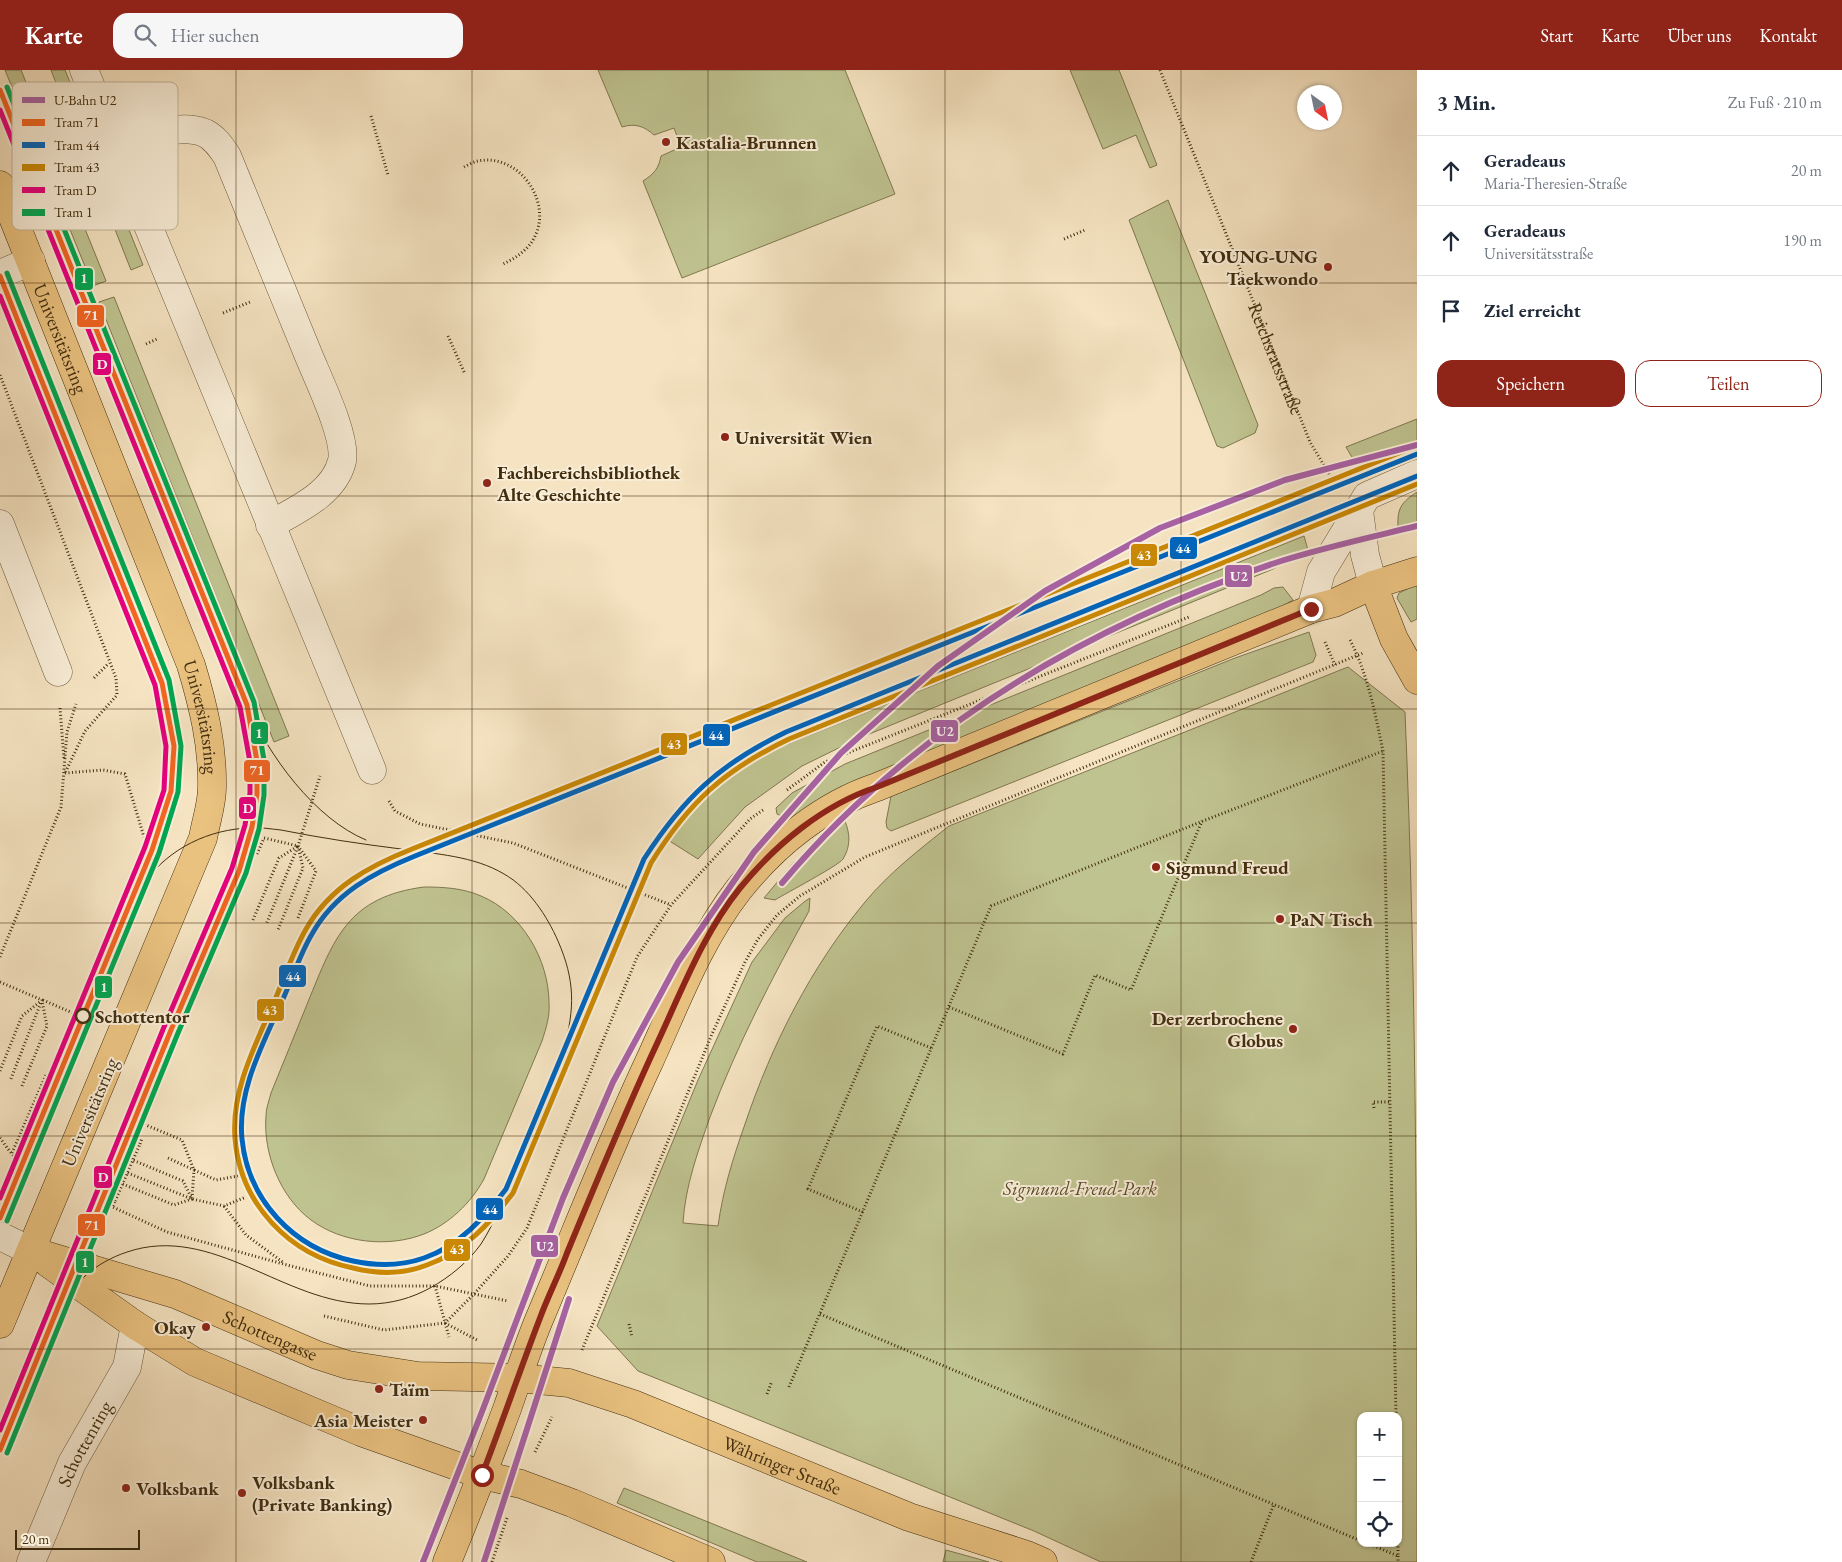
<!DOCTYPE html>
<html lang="de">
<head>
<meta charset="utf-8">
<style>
  :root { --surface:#fff; --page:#f6f6f7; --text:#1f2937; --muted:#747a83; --line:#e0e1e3; --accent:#8f2418 }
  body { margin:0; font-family:"EB Garamond",serif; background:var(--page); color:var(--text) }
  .controls { position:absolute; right:15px; bottom:15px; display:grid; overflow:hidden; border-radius:10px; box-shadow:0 1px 4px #0004 }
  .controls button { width:45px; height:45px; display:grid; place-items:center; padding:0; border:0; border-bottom:1px solid var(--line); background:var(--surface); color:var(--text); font:25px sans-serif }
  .compass { position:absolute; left:1297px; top:15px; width:45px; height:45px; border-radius:50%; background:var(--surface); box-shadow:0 1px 4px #0004; rotate:147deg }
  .scale { position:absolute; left:15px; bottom:12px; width:125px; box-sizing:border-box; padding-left:5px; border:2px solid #422e0f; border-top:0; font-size:14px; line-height:18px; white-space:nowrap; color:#422e0f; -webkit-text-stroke:4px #f8edd7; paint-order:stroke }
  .stop { position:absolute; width:15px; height:15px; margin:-11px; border:4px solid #8f2418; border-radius:50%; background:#fff }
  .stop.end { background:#8f2418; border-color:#fff; box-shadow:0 1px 5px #0008 }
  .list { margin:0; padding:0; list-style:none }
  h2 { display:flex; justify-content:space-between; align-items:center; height:65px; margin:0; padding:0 20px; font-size:21px }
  h2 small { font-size:16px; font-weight:400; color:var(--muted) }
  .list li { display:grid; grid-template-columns:32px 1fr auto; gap:15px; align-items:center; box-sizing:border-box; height:70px; padding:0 20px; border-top:1px solid var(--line) }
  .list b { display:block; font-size:19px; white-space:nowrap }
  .list p { margin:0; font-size:16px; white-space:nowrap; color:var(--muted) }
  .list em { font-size:16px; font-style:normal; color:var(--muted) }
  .actions { display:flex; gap:10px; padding:15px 20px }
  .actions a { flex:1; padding:11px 0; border:1px solid var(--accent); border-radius:15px; text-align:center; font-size:18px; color:var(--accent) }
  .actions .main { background:var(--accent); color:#fff }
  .icon { flex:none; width:28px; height:28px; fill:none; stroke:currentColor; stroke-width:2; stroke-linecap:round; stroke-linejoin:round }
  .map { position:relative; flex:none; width:1417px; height:1492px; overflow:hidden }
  header { display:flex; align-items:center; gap:30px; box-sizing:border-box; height:70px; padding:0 25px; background:var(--accent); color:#fff }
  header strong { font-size:24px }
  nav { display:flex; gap:28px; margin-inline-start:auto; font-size:18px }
  .search { width:350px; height:45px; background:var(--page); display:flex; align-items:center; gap:12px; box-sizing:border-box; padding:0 18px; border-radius:15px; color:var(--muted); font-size:19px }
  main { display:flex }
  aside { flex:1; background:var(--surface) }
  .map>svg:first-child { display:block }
  .green { fill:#bfc390; stroke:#807850; fill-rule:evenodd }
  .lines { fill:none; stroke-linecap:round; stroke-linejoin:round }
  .minor-casing { stroke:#6f5b3c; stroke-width:29 }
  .major-casing { stroke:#422e0f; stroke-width:29 }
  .path { stroke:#422e0f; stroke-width:3; stroke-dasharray:1 2.5; stroke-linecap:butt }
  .minor { stroke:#f8edd7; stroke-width:28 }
  .major { stroke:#eac280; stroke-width:28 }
  .tram { stroke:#422e0f; stroke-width:1 }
  .path-bridge { stroke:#422e0f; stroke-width:3; stroke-dasharray:1 2.5; stroke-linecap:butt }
  .tram-1-casing { stroke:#f8edd7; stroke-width:9 }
  .tram-2-casing { stroke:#f8edd7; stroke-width:9 }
  .tram-3-casing { stroke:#f8edd7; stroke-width:9 }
  .tram-4-casing { stroke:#f8edd7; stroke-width:9 }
  .tram-5-casing { stroke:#f8edd7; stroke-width:9 }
  .tram-1 { stroke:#f26522; stroke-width:5 }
  .tram-2 { stroke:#0065bd; stroke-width:5 }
  .tram-3 { stroke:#ca8804; stroke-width:5 }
  .tram-4 { stroke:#e5007d; stroke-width:5 }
  .tram-5 { stroke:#00a651; stroke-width:5 }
  .metro-1-casing { stroke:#f8edd7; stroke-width:10 }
  .metro-1 { stroke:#a862a4; stroke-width:6 }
  .route { stroke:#8f2418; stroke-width:6 }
  .grid { fill:none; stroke:#422e0f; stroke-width:1; stroke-opacity:0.55 }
  .poi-dot { fill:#8f2418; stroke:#f8edd7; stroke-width:2 }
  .stop-dot { fill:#f8edd7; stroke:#422e0f; stroke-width:2.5 }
  .labels { text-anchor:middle; stroke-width:4; stroke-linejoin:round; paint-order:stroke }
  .poi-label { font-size:19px; font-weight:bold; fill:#422e0f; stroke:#f8edd7; text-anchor:start }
  .street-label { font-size:19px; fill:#422e0f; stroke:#f8edd7 }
  .stop-label { font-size:19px; font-weight:bold; fill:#422e0f; stroke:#f8edd7; text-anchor:start }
  .park-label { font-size:19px; font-style:italic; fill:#5b4c29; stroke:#f8edd7 }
  .key { fill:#f8edd7; stroke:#c1b49b; stroke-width:1 }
  .key-label { font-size:14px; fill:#422e0f }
  .line-badge { stroke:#f8edd7; stroke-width:2 }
  .badge-label { font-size:14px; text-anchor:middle; font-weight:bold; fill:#fff }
</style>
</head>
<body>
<header>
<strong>Karte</strong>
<div class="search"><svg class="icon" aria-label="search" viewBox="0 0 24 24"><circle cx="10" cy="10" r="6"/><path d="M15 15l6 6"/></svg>Hier suchen</div>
<nav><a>Start</a><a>Karte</a><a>Über uns</a><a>Kontakt</a></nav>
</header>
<main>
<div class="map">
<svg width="1417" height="1492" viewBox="0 0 1417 1492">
  <rect width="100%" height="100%" fill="#f5e3c1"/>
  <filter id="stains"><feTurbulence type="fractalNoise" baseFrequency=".004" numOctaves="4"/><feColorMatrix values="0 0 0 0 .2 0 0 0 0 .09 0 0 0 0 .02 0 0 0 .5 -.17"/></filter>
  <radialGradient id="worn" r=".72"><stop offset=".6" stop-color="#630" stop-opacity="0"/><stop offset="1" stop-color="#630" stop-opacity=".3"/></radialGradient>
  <g class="green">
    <polygon points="5,0 21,0 106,211 93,216"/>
    <polygon points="51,0 65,0 91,65 78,70"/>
    <path d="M598,0H845L895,124L682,208L643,111C654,104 659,98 661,86L681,77L674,58L654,65C644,56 635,53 622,57Z"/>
    <polygon points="1070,0 1119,0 1157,95 1150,98 1136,65 1103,79"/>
    <polygon points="98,82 143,195 131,200 86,86"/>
    <polygon points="1168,130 1258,355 1255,363 1223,378 1217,376 1129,150"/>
    <polygon points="114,227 289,666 274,672 99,232"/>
    <path d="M1417,349V375L1367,395C1354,394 1352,387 1346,377Z"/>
    <path d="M1417,422V452L1398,456C1397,438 1402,432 1417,422Z"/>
    <polygon points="1304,466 1308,480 1273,499 857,669 802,696 745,737 698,789 668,770 703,727 737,700 763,684"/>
    <polygon points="1417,514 1417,549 1411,552 1397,528 1399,523"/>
    <polygon points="1283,517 1293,530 1259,550 790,750 777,744 776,738 792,723 845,694 1261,525 1274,518"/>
    <polygon points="1309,562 1316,585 1313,592 891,761 887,758 886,752 891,726 1235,588"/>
    <path d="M1348,597L1405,642C1417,925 1417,1209 1417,1492H1101L1034,1461L638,1301L597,1256L698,1010L752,892L785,848L804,832L810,828L809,841C772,908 737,975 710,1047C698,1081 685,1117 683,1153L718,1156C723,1120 733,1088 745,1054C772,974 811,897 865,832C889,803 920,779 949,756ZM1361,1346H1398V1473H1361Z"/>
    <path d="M845,751C850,764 851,776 843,789C838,796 786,823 775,830L764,828L794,792Z"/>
    <path d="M424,817C443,817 463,818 481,826C522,843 549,890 549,933C550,947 546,958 542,971L484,1109C471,1133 449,1154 424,1164C388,1178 342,1173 311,1150C280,1127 263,1083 266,1046C266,1038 269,1031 271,1023C283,993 296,962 308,932C334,868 348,827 424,817Z"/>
    <polygon points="624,1418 807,1492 757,1492 617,1433"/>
    <polygon points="946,1480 989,1492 943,1492"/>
  </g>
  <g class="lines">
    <g class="minor-casing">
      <g id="minor">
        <polyline points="84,0 372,700"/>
        <path d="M116,76C141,68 179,52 205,63C215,68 221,77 227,86C253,150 280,215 306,279C316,305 347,366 342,391C334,424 296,440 270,455"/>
        <polyline points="0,204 31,191"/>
        <polyline points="1359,441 1365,485 1373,515"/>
        <polyline points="0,454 58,602"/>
        <polyline points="1311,539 1321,502 1367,426 1417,404"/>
        <polyline points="0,1166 31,1181"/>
        <path id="s2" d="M31,1492L72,1393L127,1297L135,1255"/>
      </g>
    </g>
    <g class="major-casing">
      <g id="major">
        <path id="s3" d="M0,115L191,595C203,635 213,675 212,718C212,734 206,751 203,768L0,1254"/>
        <polyline points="1373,515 1394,569 1417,610"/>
        <path id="s4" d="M31,1181L175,1224L317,1285L348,1295L418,1306L518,1308L569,1313L633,1334L909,1447L1027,1485L1043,1492"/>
        <polyline points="48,1193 135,1255 195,1292 361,1362 482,1405 521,1414 572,1433 711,1492"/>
        <path d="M447,1492C468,1441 488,1390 507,1339C518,1308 528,1275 541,1245C577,1160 610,1075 649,992C676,933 699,870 739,819C775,774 823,735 877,717L1311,539L1334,533L1373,515L1417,501"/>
      </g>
    </g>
    <g class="path">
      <path id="s1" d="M1160,0L1310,372L1334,412"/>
      <polyline points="371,46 388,105"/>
      <path d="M464,97C468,95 473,92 478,91C517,83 551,128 536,164C530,179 516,188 503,194"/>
      <polyline points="1064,169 1085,160"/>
      <polyline points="223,243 250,232"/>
      <polyline points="448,266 465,304"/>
      <polyline points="146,274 157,269"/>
      <polyline points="0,305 116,608 117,625 85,661 65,703"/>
      <path d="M1350,570C1368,605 1375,643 1383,681L1396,1346"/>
      <polyline points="1325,572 1335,595"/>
      <polyline points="94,608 109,593"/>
      <polyline points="60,638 64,689"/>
      <polyline points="65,703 103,700 125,704 144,767"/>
      <polyline points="787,720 825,692 1189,547"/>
      <polyline points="389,731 395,741 420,754 513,773 671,835"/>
      <polyline points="257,784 264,768 298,776 303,798 278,860"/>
      <polyline points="298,848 316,801 298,776 320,706"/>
      <polyline points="253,850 279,788 298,776 266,855"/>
      <polyline points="0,887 61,737 67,662 76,634"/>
      <polyline points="0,912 42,930 10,1011"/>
      <polyline points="43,930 75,944"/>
      <polyline points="949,937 1063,984 1095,905 1131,920 1202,751"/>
      <polyline points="0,1001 22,946 41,931"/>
      <polyline points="22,1016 47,956 42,931"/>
      <polyline points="1374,1038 1373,1032 1390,1032"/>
      <polyline points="141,1053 182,1070 194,1100 216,1110 238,1106"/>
      <path d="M0,1068C7,1077 15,1091 26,1096"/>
      <polyline points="140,1074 142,1068"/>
      <polyline points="12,1083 46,1005"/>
      <polyline points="168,1088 194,1100 192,1128"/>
      <polyline points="118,1099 192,1129 224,1136 246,1127"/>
      <polyline points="113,1110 174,1135 192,1129 183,1111 123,1086"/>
      <polyline points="91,1127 167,1162 287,1195 370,1216 435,1216 508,1231"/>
      <polyline points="113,1136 115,1131"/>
      <polyline points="224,1136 246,1165 284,1193"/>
      <polyline points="863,1142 808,1119 877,956 931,978"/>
      <polyline points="435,1216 449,1267"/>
      <polyline points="820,1244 1361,1471"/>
      <polyline points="324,1246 384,1260 445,1253 474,1224 508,1186 527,1158 637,887 671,835 750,749 763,740"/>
      <polyline points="445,1253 477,1270"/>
      <polyline points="629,1254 632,1267"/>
      <polyline points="582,1280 712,964 745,892 758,869 777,845 800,826 865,787 1363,583"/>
      <polyline points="789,1317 991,836 1203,751 1383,681"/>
      <polyline points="767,1324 772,1311"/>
      <polyline points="535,1382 552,1347"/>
      <polyline points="1367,1473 1398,1486 1398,1473"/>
      <polyline points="1398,1486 1398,1492"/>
      <polyline points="492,1492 507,1448"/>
      <polyline points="1251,1492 1274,1434"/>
    </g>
    <use href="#minor" class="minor"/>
    <use href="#major" class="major"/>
    <g class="tram">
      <path d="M247,635C268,685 315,749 366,770"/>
      <path d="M113,872C123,852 132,830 145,812C169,778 210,759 250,758C260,757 271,759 281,760C321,768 361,774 401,779C436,784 474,786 504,804C529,818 547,846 558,871C575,910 575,938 564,978"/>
      <path d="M5,1368C17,1340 29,1312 41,1285C52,1258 63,1226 85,1206C97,1195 112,1187 127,1182C213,1153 284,1234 369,1234C391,1234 412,1228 430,1218C450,1207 468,1192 481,1174C496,1151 505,1124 515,1098"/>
    </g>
    <polyline class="path-bridge" points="115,1131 140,1074"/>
    <g class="tram-1-casing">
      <g id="tram-1">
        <polyline points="0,20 247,635 257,691 257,724 252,757 239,801 171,960 0,1380"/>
        <polyline points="0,206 162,613 174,676 171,721 152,780 0,1148"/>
      </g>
    </g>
    <g class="tram-2-casing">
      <path id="tram-2" d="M1417,384L415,786C373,803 335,823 312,864C300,884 293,907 283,929C264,972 237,1020 242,1069C248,1130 293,1178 353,1191C376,1196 401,1196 424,1188C459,1176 484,1148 506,1119L644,789C684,727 720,694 786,662L1417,406"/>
    </g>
    <g class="tram-3-casing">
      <path id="tram-3" d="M1414,377L412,779C369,796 330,817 306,859C294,880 286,903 277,925C258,970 231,1018 235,1068C240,1134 289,1185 353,1198C377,1204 404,1204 427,1195C464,1182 490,1153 513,1123L651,793C689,732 724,700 789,669L1417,414"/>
    </g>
    <g class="tram-4-casing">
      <g id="tram-4">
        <polyline points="0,40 240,637 250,692 250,723 245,755 232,798 164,957 0,1360"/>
        <polyline points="0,226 155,615 166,676 164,720 145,777 0,1128"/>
      </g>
    </g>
    <g class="tram-5-casing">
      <g id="tram-5">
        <polyline points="7,1151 159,783 178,722 181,676 169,610 7,203"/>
        <polyline points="7,1383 178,963 246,803 259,759 264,725 264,690 254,632 7,17"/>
      </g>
    </g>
    <use href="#tram-1" class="tram-1"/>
    <use href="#tram-2" class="tram-2"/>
    <use href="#tram-3" class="tram-3"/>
    <use href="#tram-4" class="tram-4"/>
    <use href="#tram-5" class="tram-5"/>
    <g class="metro-1-casing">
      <g id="metro-1">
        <path d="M782,813C915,656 1087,555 1281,491C1326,477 1372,467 1417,456"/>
        <polyline points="423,1492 483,1339 563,1128 613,1012 678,892 754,782 841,683 938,596 1045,521 1160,458 1285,410 1417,375"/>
        <polyline points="484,1492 569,1229"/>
      </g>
    </g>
    <use href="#metro-1" class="metro-1"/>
  </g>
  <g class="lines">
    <path class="route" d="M482,1405C502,1353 520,1300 540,1248C548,1226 559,1205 567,1183C595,1115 623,1047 654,980C680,925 702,865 740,818C776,774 823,735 877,717L1311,539"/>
  </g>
  <path class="grid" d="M236,0V1492M472,0V1492M708,0V1492M945,0V1492M1181,0V1492M0,213H1417M0,426H1417M0,639H1417M0,853H1417M0,1066H1417M0,1279H1417"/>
  <g class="poi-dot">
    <circle cx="666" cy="72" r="5"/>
    <circle cx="1328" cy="197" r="5"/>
    <circle cx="725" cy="367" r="5"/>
    <circle cx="487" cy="413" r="5"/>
    <circle cx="1156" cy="797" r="5"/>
    <circle cx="1280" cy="849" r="5"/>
    <circle cx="1293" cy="959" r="5"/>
    <circle cx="206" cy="1257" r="5"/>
    <circle cx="379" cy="1319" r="5"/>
    <circle cx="423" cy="1350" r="5"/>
    <circle cx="126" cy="1418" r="5"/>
    <circle cx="242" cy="1423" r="5"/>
  </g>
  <circle class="stop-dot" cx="83" cy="946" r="7"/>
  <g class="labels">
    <g class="poi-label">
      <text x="676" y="79">Kastalia-Brunnen</text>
      <text x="1318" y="193" text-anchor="end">YOUNG-UNG<tspan x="1318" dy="22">Taekwondo</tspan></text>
      <text x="735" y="374">Universität Wien</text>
      <text x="497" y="409">Fachbereichsbibliothek<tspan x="497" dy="22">Alte Geschichte</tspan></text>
      <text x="1166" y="804">Sigmund Freud</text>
      <text x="1290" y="856">PaN Tisch</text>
      <text x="1283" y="955" text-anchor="end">Der zerbrochene<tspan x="1283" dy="22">Globus</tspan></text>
      <text x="196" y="1264" text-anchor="end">Okay</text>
      <text x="389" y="1326">Taïm</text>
      <text x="413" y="1357" text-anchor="end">Asia Meister</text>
      <text x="252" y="1419">Volksbank<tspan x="252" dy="22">(Private Banking)</tspan></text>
      <text x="136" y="1425">Volksbank</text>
    </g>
    <g class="street-label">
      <text dy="7" stroke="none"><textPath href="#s3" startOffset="165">Universitätsring</textPath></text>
      <text dy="7" stroke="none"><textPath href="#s1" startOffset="311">Reichsratsstraße</textPath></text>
      <text dy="7" stroke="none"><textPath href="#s3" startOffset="570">Universitätsring</textPath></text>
      <text transform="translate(89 1042) rotate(-67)" y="7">Universitätsring</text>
      <text dy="7" stroke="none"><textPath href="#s4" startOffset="254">Schottengasse</textPath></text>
      <text dy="7" stroke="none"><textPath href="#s2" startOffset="130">Schottenring</textPath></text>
      <text dy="7" stroke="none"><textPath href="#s4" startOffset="788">Währinger Straße</textPath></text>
    </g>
    <g class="stop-label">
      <text x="95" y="953">Schottentor</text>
    </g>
    <g class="park-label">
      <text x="1080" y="1125">Sigmund-Freud-Park</text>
    </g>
  </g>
  <rect x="12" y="12" width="166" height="148" rx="8" class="key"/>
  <rect x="22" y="27" width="23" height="6" fill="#a862a4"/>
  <rect x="22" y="49" width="23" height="7" fill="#f26522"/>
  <rect x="22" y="72" width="23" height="6" fill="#0065bd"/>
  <rect x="22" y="94" width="23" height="7" fill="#ca8804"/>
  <rect x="22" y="117" width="23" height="6" fill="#e5007d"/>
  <rect x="22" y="139" width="23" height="7" fill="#00a651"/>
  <g class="key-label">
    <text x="54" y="35">U-Bahn U2</text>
    <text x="54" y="57">Tram 71</text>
    <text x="54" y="80">Tram 44</text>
    <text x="54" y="102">Tram 43</text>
    <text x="54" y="125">Tram D</text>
    <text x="54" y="147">Tram 1</text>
  </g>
  <g class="line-badge">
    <rect x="74" y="197" width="20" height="24" rx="5" fill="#00a651"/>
    <rect x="76" y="234" width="29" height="24" rx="5" fill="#f26522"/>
    <rect x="92" y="282" width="20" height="24" rx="5" fill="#e5007d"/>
    <rect x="1169" y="466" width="29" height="24" rx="5" fill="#0065bd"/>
    <rect x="1130" y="473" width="28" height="24" rx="5" fill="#ca8804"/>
    <rect x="1224" y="494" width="29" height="24" rx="5" fill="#a862a4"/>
    <rect x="930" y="649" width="29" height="24" rx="5" fill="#a862a4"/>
    <rect x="250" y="651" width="19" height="24" rx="5" fill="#00a651"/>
    <rect x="702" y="653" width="29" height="24" rx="5" fill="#0065bd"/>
    <rect x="660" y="662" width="28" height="24" rx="5" fill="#ca8804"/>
    <rect x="243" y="689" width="28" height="24" rx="5" fill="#f26522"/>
    <rect x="238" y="726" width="19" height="24" rx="5" fill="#e5007d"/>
    <rect x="278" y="894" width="29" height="24" rx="5" fill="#0065bd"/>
    <rect x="94" y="905" width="19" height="24" rx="5" fill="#00a651"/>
    <rect x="256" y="928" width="29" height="24" rx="5" fill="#ca8804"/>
    <rect x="93" y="1095" width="20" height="24" rx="5" fill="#e5007d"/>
    <rect x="475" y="1127" width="29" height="24" rx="5" fill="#0065bd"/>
    <rect x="77" y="1143" width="29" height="24" rx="5" fill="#f26522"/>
    <rect x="530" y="1164" width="29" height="24" rx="5" fill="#a862a4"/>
    <rect x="443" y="1168" width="28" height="24" rx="5" fill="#ca8804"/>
    <rect x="75" y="1180" width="20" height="24" rx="5" fill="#00a651"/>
  </g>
  <g class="badge-label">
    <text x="84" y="213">1</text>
    <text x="91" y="250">71</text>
    <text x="102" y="299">D</text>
    <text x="1183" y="483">44</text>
    <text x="1144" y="490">43</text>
    <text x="1239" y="511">U2</text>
    <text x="945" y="666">U2</text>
    <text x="259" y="668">1</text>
    <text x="716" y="670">44</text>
    <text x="674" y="679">43</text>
    <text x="257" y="705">71</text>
    <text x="248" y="743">D</text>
    <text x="293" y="911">44</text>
    <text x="104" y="922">1</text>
    <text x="270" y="945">43</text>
    <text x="103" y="1112">D</text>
    <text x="490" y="1144">44</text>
    <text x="92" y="1160">71</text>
    <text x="545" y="1181">U2</text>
    <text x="457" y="1184">43</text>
    <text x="85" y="1197">1</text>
  </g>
  <rect width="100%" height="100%" filter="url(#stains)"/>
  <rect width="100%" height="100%" fill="url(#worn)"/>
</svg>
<div class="controls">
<button>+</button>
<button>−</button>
<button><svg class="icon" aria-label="locate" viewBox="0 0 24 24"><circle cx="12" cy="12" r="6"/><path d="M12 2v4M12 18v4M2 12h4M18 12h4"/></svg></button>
</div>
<svg class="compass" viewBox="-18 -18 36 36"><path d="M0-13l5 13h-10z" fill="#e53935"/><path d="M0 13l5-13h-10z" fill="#747a83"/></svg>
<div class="scale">20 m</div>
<div class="stop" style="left:482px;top:1405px"></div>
<div class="stop end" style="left:1311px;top:539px"></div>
</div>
<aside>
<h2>3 Min.<small>Zu Fuß · 210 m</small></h2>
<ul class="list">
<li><svg class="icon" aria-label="ahead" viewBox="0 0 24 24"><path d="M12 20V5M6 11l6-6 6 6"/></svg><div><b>Geradeaus</b><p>Maria-Theresien-Straße</p></div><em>20 m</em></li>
<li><svg class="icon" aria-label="ahead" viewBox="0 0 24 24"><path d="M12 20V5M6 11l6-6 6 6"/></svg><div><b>Geradeaus</b><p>Universitätsstraße</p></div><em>190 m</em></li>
<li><svg class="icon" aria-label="arrive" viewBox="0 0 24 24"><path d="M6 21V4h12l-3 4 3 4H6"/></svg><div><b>Ziel erreicht</b></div></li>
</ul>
<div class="actions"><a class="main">Speichern</a><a>Teilen</a></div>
</aside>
</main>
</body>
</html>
